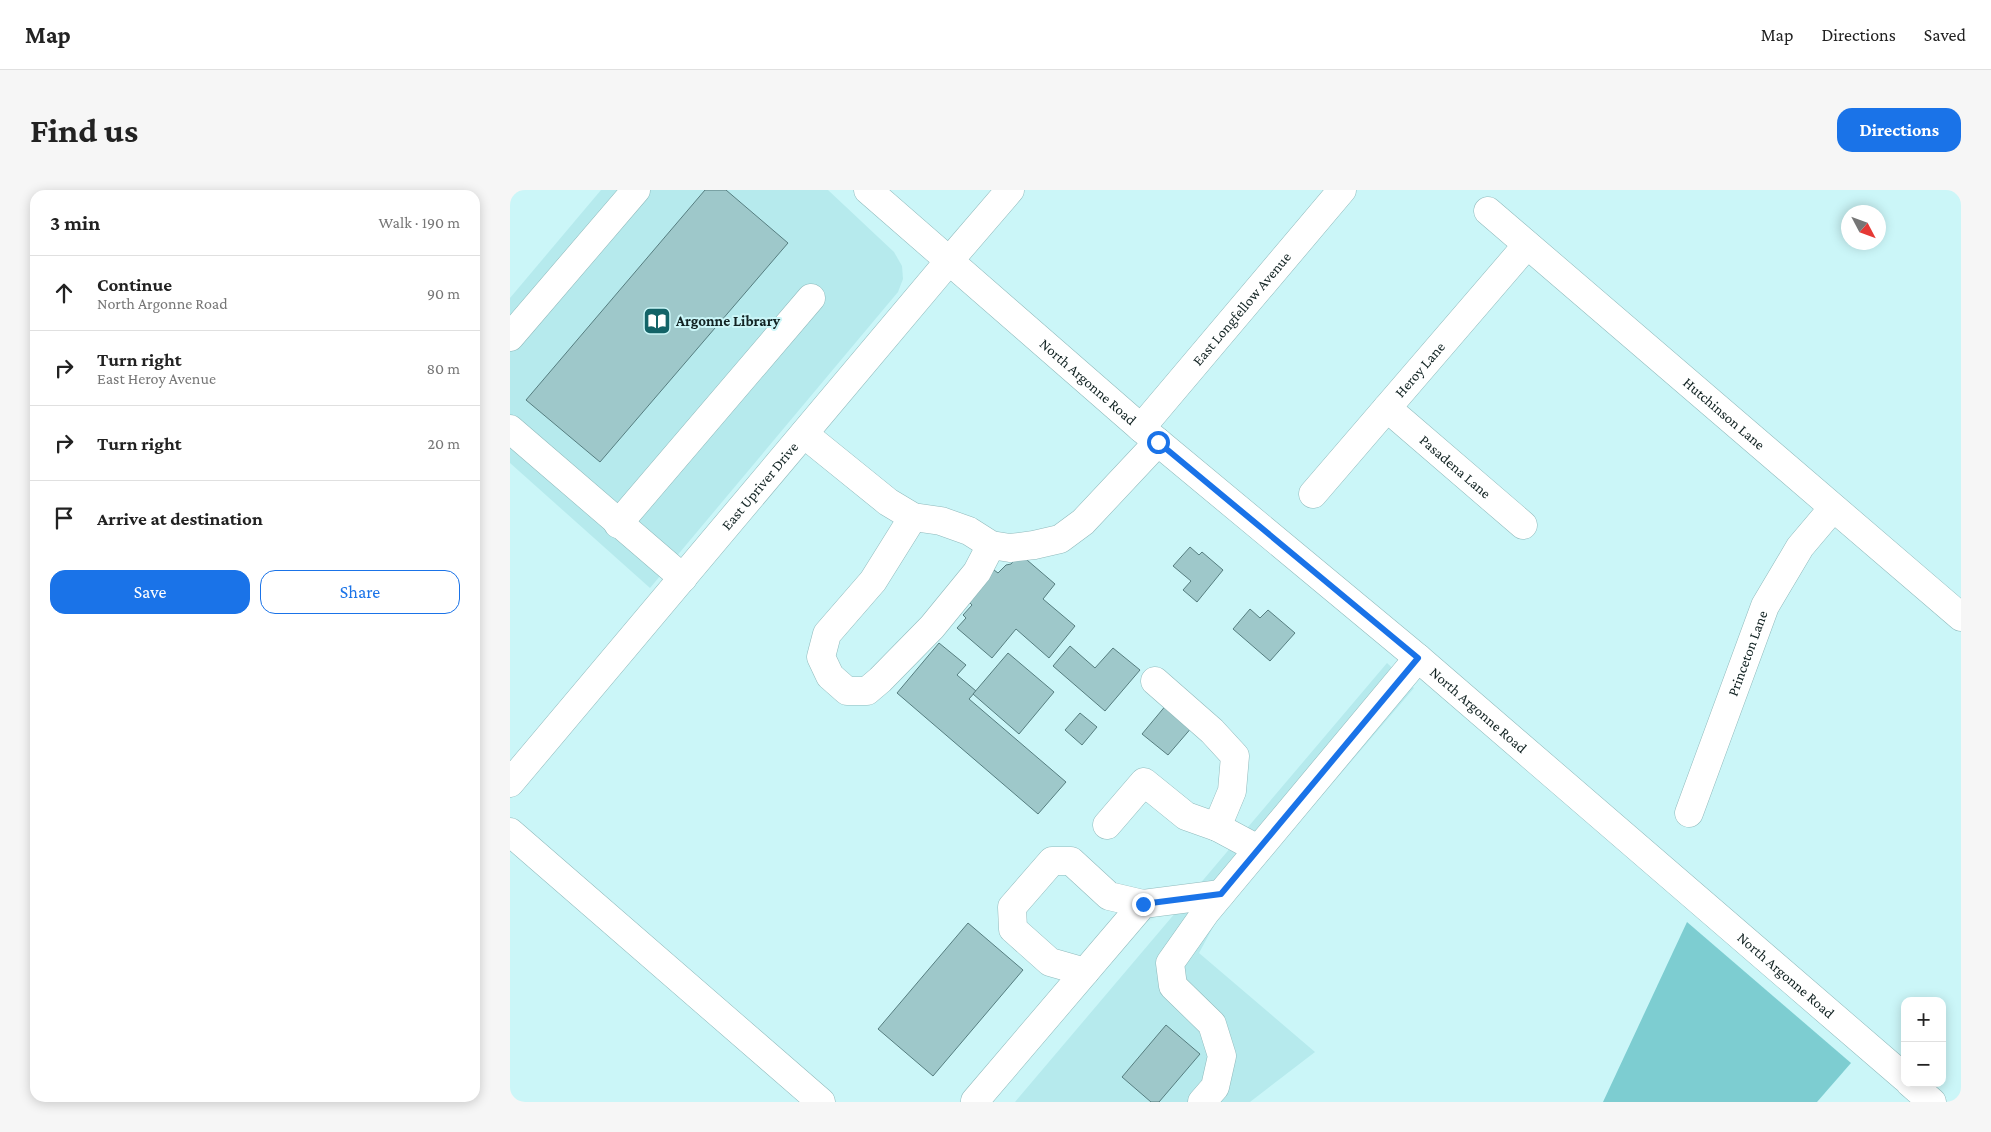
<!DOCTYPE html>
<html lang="en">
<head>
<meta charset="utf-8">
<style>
  :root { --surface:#fff; --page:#f6f6f6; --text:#222; --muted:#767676; --line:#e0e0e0; --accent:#1a73e8 }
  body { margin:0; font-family:"Crimson Pro",serif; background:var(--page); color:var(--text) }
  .controls { position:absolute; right:15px; bottom:15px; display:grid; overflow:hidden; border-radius:10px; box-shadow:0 2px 12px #0003 }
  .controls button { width:45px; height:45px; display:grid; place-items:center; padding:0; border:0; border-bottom:1px solid var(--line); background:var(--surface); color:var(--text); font:25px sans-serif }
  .compass { position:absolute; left:1331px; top:15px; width:45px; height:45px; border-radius:50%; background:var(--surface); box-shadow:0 2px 12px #0003; rotate:131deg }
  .stop { position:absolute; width:15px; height:15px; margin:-11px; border:4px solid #1a73e8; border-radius:50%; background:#fff }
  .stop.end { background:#1a73e8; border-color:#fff; box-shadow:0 1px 5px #0008 }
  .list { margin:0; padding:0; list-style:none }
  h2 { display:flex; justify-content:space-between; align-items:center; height:65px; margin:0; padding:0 20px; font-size:21px }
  h2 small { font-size:16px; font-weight:400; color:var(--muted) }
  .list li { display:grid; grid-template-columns:32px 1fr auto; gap:15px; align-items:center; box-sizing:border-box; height:75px; padding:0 20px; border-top:1px solid var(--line) }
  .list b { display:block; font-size:19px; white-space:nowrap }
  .list p { margin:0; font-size:16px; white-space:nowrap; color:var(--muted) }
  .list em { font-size:16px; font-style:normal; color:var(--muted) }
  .actions { display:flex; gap:10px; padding:15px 20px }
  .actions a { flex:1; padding:11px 0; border:1px solid var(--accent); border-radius:15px; text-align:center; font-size:18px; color:var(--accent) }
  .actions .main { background:var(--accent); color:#fff }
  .icon { flex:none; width:28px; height:28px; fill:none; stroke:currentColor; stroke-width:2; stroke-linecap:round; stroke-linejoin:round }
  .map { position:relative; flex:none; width:1451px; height:912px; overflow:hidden; border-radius:15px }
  header { display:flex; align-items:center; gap:30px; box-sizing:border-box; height:70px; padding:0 25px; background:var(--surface); border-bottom:1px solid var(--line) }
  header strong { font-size:24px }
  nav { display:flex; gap:28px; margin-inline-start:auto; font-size:18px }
  .intro { display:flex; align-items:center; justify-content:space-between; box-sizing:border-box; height:120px; padding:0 30px }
  h1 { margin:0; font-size:35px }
  .button { padding:12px 22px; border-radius:15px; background:var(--accent); color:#fff; font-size:18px; font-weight:700 }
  main { display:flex; gap:30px; padding:0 30px }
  aside { flex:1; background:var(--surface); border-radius:15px; box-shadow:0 2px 12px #0003 }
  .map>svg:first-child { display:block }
  .built { fill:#b6eaed }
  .green { fill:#7dcdd1 }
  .building { fill:#9ec8ca; stroke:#567e80 }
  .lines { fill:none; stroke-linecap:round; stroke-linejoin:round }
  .minor-casing { stroke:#90babc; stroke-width:29 }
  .major-casing { stroke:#90babc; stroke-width:29 }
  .minor { stroke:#fff; stroke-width:28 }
  .major { stroke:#fff; stroke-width:28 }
  .route { stroke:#1a73e8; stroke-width:6 }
  .labels { text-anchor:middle; stroke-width:4; stroke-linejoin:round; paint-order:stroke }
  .street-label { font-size:15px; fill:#122323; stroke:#cbf6f8 }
  .poi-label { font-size:15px; font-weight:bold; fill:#122323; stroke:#cbf6f8; text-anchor:start }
</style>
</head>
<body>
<header>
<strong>Map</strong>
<nav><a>Map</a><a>Directions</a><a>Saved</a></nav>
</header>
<div class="intro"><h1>Find us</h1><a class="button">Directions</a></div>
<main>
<aside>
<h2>3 min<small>Walk · 190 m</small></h2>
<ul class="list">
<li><svg class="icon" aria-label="ahead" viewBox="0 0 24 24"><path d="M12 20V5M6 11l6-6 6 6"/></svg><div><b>Continue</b><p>North Argonne Road</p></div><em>90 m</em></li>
<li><svg class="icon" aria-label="right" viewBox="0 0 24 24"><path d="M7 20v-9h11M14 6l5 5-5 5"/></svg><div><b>Turn right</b><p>East Heroy Avenue</p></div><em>80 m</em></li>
<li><svg class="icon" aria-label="right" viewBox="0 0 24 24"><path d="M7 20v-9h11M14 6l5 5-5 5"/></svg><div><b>Turn right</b></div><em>20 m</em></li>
<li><svg class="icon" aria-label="arrive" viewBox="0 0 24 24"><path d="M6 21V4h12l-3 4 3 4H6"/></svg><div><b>Arrive at destination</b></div></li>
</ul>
<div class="actions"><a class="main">Save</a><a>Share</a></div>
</aside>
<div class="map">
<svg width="1451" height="912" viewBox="0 0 1451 912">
  <rect width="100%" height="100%" fill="#cbf6f8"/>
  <g class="built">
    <polygon points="91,0 318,0 384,62 392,76 393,89 388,102 140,398 0,273 0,108"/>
    <polygon points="877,473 904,498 709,726 689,763 805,862 740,912 505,912"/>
  </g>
  <polygon class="green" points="1177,732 1341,873 1307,912 1093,912"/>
  <g class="building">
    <polygon points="195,0 216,0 278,53 90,272 16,210"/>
    <polygon points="680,357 689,365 692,362 713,380 687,412 673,400 681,391 663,376"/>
    <polygon points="510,364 545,394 533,409 565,436 539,468 506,439 482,468 447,438 456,428 453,425 462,415 458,411 484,380 488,383 496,375 501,374"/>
    <polygon points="740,419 750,428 758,420 785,443 760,471 723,439"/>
    <polygon points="429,453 456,475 447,485 466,501 459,509 556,592 528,624 387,503"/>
    <polygon points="560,456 585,478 603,458 630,480 595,521 543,476"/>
    <polygon points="498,463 544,502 509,544 463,504"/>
    <polygon points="657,514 683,536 658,565 632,544"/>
    <polygon points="570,523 587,537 572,555 555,540"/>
    <polygon points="458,733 513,780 423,886 368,839"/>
    <polygon points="656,835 690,864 649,912 641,912 612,887"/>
  </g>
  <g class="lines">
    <g class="minor-casing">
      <g id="minor">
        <path id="s1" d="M978,21L1451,427"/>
        <polyline points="0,147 126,0"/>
        <path id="s2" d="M877,218L1013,335"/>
        <path id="s3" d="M631,238L832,0"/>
        <polyline points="0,239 173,388"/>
        <polyline points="294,244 378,312 403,327 431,331 459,341 481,355 500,358 524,355 550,349 573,332 648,252"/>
        <path id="s4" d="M803,304L1017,55"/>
        <polyline points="403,327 363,391 317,444 311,467 320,486 337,501 357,501 370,490 422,437 467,382 481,355"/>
        <polyline points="108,334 301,108"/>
        <polyline points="645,491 702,541 725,566 722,601 707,637"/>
        <path id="s5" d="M0,593L439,71"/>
        <path id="s6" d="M1179,623L1255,416L1290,357L1323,318"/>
        <polyline points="597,635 634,592 676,626 707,637 748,659"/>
        <polyline points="0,642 311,912"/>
        <polyline points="575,782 540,772 503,739 502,717 542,671 561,671 599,706 633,714"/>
        <polyline points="465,911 633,714 711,704"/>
        <polyline points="692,912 705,897 712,866 702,834 663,796 660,773 696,722 908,468"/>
      </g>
    </g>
    <g class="major-casing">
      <g id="major">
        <path id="s7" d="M358,0L631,238L908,468L1395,888"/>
        <polyline points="439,71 500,0"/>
        <polyline points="1400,893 1422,912"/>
      </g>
    </g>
    <use href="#minor" class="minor"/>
    <use href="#major" class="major"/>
  </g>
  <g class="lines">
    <polyline class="route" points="633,714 711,704 908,468 648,252"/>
  </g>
  <defs>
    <g id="library-square" transform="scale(1.4375)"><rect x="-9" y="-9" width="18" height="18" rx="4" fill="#136367" stroke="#cbf6f8"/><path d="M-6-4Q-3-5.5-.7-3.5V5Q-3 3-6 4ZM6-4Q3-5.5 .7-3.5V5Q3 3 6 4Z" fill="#fff"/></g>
  </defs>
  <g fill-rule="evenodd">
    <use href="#library-square" x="147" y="131"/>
  </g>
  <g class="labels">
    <g class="street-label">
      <text dy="5" stroke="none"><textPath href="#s3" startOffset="156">East Longfellow Avenue</textPath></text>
      <text dy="5" stroke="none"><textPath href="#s4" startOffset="164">Heroy Lane</textPath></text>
      <text dy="5" stroke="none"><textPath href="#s7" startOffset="292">North Argonne Road</textPath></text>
      <text dy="5" stroke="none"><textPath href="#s1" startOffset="311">Hutchinson Lane</textPath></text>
      <text dy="5" stroke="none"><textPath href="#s2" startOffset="90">Pasadena Lane</textPath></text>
      <text dy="5" stroke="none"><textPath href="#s5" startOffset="388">East Upriver Drive</textPath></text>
      <text dy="5" stroke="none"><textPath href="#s6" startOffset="170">Princeton Lane</textPath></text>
      <text dy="5" stroke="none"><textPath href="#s7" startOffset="802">North Argonne Road</textPath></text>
      <text dy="5" stroke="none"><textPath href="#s7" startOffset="1208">North Argonne Road</textPath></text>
    </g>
    <g class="poi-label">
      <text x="166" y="136">Argonne Library</text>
    </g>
  </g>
</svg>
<div class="controls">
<button>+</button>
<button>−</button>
</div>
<svg class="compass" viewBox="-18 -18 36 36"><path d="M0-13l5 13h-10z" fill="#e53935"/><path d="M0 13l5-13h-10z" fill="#767676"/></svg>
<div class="stop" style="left:648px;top:252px"></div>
<div class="stop end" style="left:633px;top:714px"></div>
</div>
</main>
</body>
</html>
